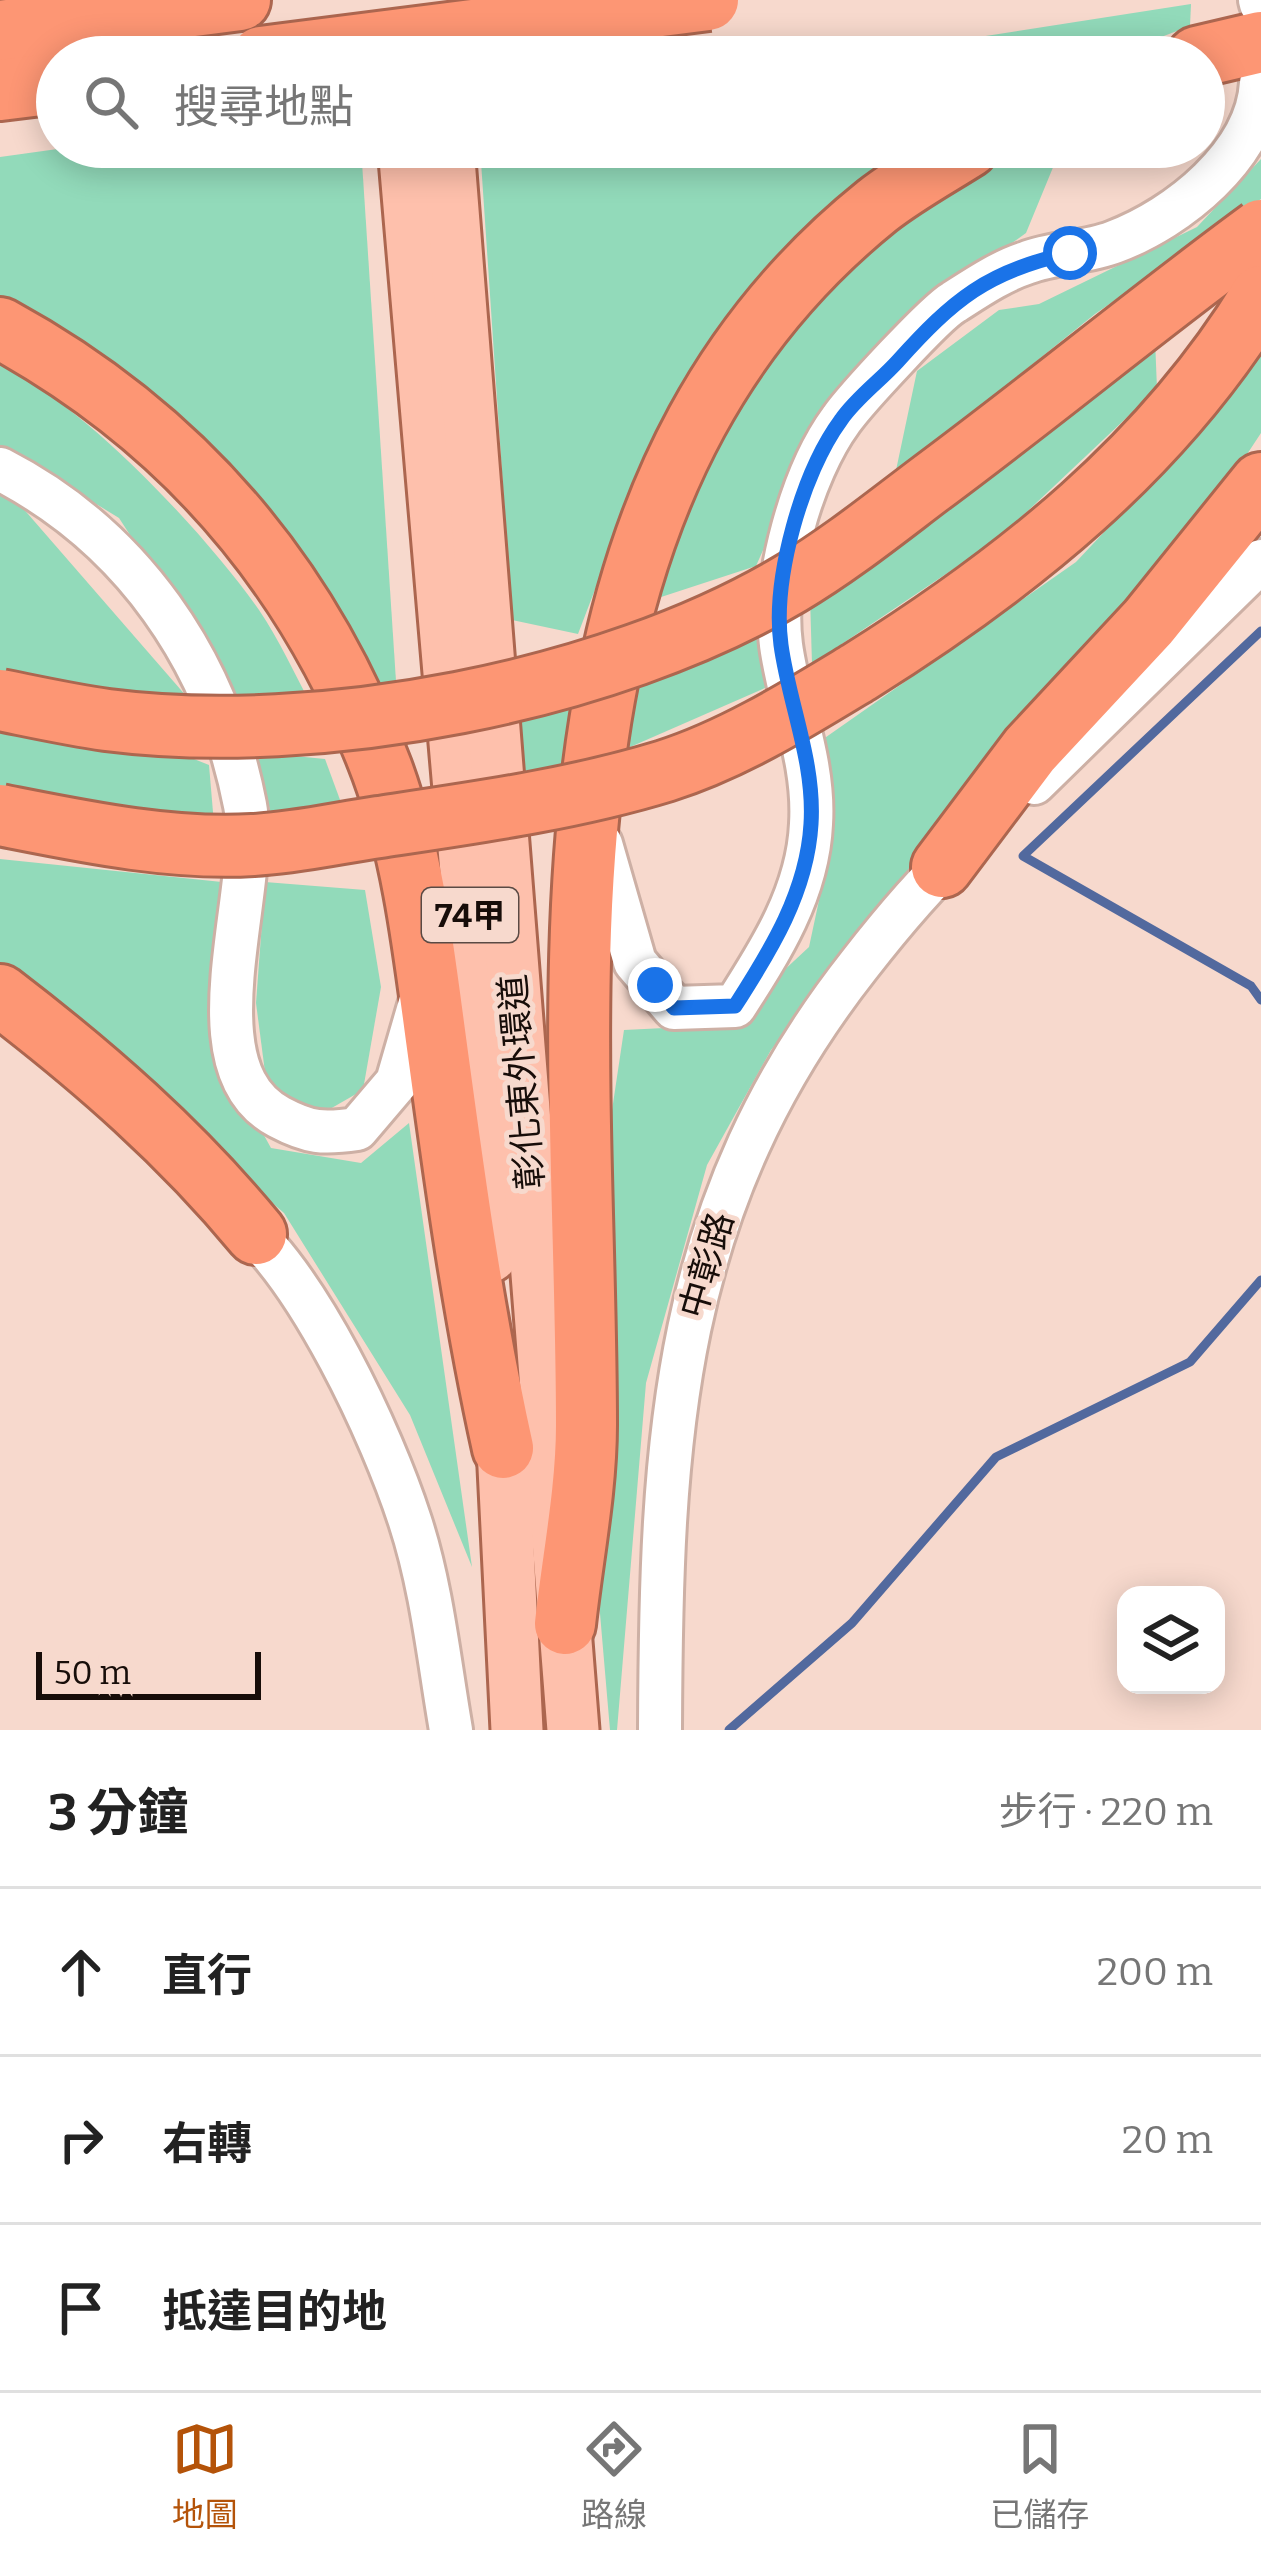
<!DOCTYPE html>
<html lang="zh-TW">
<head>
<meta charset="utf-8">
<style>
  :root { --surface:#fff; --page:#f2f2f2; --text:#222; --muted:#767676; --line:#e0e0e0; --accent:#b45309 }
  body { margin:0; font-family:Bitter,"Noto Sans TC",serif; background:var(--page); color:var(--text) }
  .controls { position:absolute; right:36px; bottom:36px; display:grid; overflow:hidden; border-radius:24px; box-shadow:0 6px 30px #0003 }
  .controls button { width:108px; height:108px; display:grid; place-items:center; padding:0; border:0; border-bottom:3px solid var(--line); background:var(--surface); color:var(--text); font:60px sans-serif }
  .scale { position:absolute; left:36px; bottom:30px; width:225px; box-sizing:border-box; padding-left:12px; border:6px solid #170d09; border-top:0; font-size:33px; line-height:42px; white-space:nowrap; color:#170d09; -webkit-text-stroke:9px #f7d9cd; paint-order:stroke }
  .stop { position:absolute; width:36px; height:36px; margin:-27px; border:9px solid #1a73e8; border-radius:50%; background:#fff }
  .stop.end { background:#1a73e8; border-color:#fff; box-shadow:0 3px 12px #0008 }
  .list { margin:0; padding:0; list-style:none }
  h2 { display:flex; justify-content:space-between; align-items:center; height:156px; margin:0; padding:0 48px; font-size:51px }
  h2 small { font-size:39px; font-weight:400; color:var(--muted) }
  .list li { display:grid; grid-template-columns:78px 1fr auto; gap:36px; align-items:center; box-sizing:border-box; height:168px; padding:0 48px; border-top:3px solid var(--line) }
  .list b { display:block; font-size:45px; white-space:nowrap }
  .list em { font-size:39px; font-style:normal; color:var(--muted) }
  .icon { flex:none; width:66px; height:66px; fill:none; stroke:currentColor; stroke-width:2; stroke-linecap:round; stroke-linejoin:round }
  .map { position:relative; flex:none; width:1261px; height:1730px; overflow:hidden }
  .search { position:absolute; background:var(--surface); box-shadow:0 6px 30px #0003; left:36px; right:36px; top:36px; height:132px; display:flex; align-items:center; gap:30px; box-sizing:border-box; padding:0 42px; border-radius:66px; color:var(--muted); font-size:45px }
  .sheet { height:660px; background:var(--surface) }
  nav { display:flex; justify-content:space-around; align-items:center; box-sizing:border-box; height:168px; border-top:3px solid var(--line); background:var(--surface); font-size:33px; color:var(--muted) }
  nav a { display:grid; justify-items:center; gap:6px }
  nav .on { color:var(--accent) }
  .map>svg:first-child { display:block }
  .green { fill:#92daba }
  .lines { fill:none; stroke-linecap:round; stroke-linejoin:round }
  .stream { stroke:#52699e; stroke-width:9 }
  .minor-casing { stroke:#cdb0a5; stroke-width:48 }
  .major-casing { stroke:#ac664f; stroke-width:57 }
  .highway-casing { stroke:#ac664f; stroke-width:66 }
  .minor { stroke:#fff; stroke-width:42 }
  .major { stroke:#fec0ac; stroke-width:51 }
  .highway { stroke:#fd9674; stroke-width:60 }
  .highway-bridge-casing { stroke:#ac664f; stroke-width:66; stroke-linecap:butt }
  .highway-bridge { stroke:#fd9674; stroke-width:60 }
  .route { stroke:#1a73e8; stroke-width:15 }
  .labels { text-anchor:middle; stroke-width:10; stroke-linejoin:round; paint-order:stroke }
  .shield { fill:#f7d9cd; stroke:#5a4a44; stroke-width:3 }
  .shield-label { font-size:33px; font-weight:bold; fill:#170d09 }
  .street-label { font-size:36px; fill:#170d09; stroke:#f7d9cd }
</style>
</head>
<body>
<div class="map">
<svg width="1261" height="1730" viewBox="0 0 1261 1730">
  <rect width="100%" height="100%" fill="#f7d9cd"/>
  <g class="green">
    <polygon points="1191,4 1190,26 1109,57 850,57"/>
    <polygon points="72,147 361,147 396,681 380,683 356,661 0,312 0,157"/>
    <polygon points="480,147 924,147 765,280 651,443 578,634 512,620"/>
    <polygon points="1061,148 1026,233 946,290 795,478 756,566 655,599 709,437 842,261 997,159"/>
    <polygon points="1261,159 1261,199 1095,314 895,475 917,371 999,310 1039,304 1197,227"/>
    <polygon points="1261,336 1261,433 1197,530 771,1050 707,1165 646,1383 617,1730 610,1730 596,1567 598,1204 624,1030 725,1025 809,947 833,835 819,742 1076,562 1200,430"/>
    <polygon points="1155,339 1157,389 998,539 812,664 810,597"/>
    <path d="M0,365C84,404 205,533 259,610C279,639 295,675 312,706L230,702L210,658L119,518L0,445Z"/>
    <polygon points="0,489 8,491 194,705 0,679"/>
    <polygon points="766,617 765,688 621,751 638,683"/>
    <polygon points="580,701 570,765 523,778 520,715"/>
    <polygon points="0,727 184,755 209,765 214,824 0,791"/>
    <polygon points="253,752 325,759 343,808 271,813"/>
    <polygon points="0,859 222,882 212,1041 271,1148 361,1163 409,1123 472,1567 410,1415 284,1213 108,1062 0,978"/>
    <polygon points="265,882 365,890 381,987 363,1090 323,1113 268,1095 256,1003"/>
  </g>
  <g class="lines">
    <g class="stream">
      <polyline points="1261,631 1023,856 1251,986 1261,1000"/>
      <polyline points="729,1730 852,1623 996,1457 1190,1362 1261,1280"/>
    </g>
    <g class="minor-casing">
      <g id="minor">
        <polyline points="1260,0 1261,4"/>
        <path d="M0,469C132,537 217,660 245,805C261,888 185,1067 279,1117C309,1133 323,1134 357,1129L397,1082L422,996"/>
        <polyline points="1034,783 1261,561"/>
        <path d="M601,844L635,962L674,1008L735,1006C771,950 808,892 811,824C815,762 789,704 781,645C772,579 802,473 841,420C855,400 936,312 954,302C976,288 1001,271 1026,263C1054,252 1086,253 1114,242C1178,218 1257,155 1261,83"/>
        <path d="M237,1219C308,1275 382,1434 410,1521C432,1588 439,1661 451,1730"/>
        <path d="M660,1730C661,1439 671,1204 859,965C890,925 924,884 962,849"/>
      </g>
    </g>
    <g class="major-casing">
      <g id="major">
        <polyline points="404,147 470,918 491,1256"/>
        <polyline points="448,147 573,1730"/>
        <polyline points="501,1407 517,1730"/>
      </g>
    </g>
    <g class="highway-casing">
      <g id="highway">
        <polyline points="0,31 240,0"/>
        <polyline points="1197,57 1261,42"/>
        <polyline points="0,90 57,83"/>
        <path d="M0,328C183,428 309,575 382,770C415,860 425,960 438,1054C456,1187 474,1317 503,1448"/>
        <polyline points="942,867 1030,750 1149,622 1261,483"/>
        <path d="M0,995C94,1067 181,1143 256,1234"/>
        <path d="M565,1624C572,1559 586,1491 586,1425C586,1009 508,503 877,206C905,184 938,166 968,147"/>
      </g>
    </g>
    <use href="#minor" class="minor"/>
    <use href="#major" class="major"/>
    <use href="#highway" class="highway"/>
    <g class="highway-bridge-casing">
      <g id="highway-bridge">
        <polyline points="261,57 708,0"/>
        <path d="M0,700C35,707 71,715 107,720C317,747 608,692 790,584C839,555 885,518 930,484C1042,401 1149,312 1261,230"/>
        <path d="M0,815C81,831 170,850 253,845C295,843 338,833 379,827C473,813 574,799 665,771C734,749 798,709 859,672C1017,573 1163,457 1261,296"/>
      </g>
    </g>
    <use href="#highway-bridge" class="highway-bridge"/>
  </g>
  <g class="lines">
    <path class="route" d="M655,985L674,1008L735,1006C771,950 807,892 811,824C815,762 789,704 781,645C772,579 802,473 841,420C856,398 880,381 898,361C953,300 987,271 1070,253"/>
  </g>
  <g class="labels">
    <rect class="shield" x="422" y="888" width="96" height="54" rx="9"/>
    <g class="shield-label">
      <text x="470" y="927">74甲</text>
    </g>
    <g class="street-label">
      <text transform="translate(521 1082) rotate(-95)" y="13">彰化東外環道</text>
      <text transform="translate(706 1265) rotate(-74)" y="13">中彰路</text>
    </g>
  </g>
</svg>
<div class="controls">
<button><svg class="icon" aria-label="layers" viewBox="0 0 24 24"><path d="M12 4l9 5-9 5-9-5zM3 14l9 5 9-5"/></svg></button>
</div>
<div class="scale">50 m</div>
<div class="stop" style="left:1070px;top:253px"></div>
<div class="stop end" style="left:655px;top:985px"></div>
<div class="search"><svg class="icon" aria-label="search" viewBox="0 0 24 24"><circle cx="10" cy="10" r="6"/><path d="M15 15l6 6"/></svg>搜尋地點</div>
</div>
<section class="sheet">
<h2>3 分鐘<small>步行 · 220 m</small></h2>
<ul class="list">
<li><svg class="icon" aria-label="ahead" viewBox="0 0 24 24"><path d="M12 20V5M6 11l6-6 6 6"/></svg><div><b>直行</b></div><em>200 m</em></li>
<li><svg class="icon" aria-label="right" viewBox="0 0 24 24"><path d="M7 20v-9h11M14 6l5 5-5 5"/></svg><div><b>右轉</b></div><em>20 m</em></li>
<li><svg class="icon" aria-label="arrive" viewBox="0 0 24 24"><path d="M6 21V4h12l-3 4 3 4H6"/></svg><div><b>抵達目的地</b></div></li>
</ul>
</section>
<nav>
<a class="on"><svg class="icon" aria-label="map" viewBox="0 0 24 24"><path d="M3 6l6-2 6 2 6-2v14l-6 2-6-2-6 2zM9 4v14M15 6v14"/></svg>地圖</a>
<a><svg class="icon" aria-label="directions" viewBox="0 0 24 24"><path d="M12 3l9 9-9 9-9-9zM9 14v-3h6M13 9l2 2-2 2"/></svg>路線</a>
<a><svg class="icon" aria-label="saved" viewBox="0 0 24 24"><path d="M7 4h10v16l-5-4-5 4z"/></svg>已儲存</a>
</nav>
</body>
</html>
